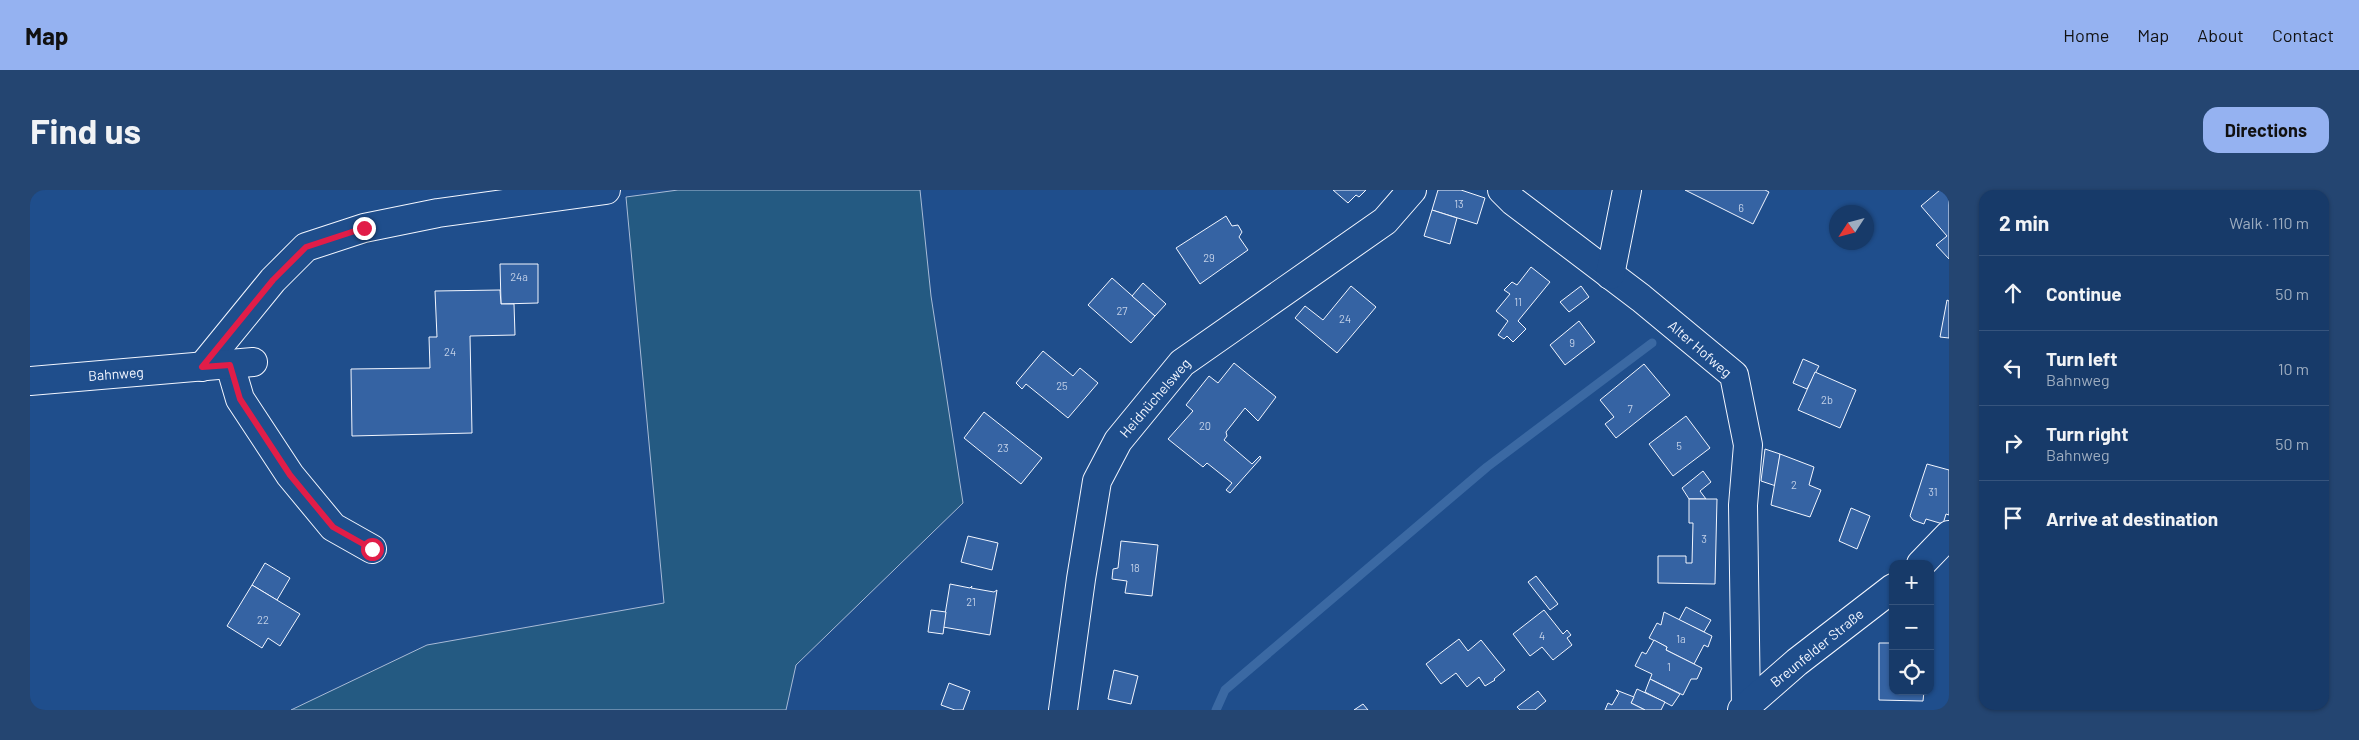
<!DOCTYPE html>
<html lang="en">
<head>
<meta charset="utf-8">
<style>
  :root { --surface:#173a69; --page:#244571; --text:#f1f3f6; --muted:#9eadc0; --line:#36547d; --accent:#95b2f1 }
  body { margin:0; font-family:Barlow,sans-serif; background:var(--page); color:var(--text) }
  .controls { position:absolute; right:15px; bottom:15px; display:grid; overflow:hidden; border-radius:10px; box-shadow:0 1px 4px #0004 }
  .controls button { width:45px; height:45px; display:grid; place-items:center; padding:0; border:0; border-bottom:1px solid var(--line); background:var(--surface); color:var(--text); font:25px sans-serif }
  .compass { position:absolute; left:1799px; top:15px; width:45px; height:45px; border-radius:50%; background:var(--surface); box-shadow:0 1px 4px #0004; rotate:234deg }
  .stop { position:absolute; width:15px; height:15px; margin:-11px; border:4px solid #e11d48; border-radius:50%; background:#fff }
  .stop.end { background:#e11d48; border-color:#fff; box-shadow:0 1px 5px #0008 }
  .list { margin:0; padding:0; list-style:none }
  h2 { display:flex; justify-content:space-between; align-items:center; height:65px; margin:0; padding:0 20px; font-size:21px }
  h2 small { font-size:16px; font-weight:400; color:var(--muted) }
  .list li { display:grid; grid-template-columns:32px 1fr auto; gap:15px; align-items:center; box-sizing:border-box; height:75px; padding:0 20px; border-top:1px solid var(--line) }
  .list b { display:block; font-size:19px; white-space:nowrap }
  .list p { margin:0; font-size:16px; white-space:nowrap; color:var(--muted) }
  .list em { font-size:16px; font-style:normal; color:var(--muted) }
  .icon { flex:none; width:28px; height:28px; fill:none; stroke:currentColor; stroke-width:2; stroke-linecap:round; stroke-linejoin:round }
  .map { position:relative; flex:none; width:1919px; height:520px; overflow:hidden; border-radius:15px }
  header { display:flex; align-items:center; gap:30px; box-sizing:border-box; height:70px; padding:0 25px; background:var(--accent); color:#111 }
  header strong { font-size:24px }
  nav { display:flex; gap:28px; margin-inline-start:auto; font-size:18px }
  .intro { display:flex; align-items:center; justify-content:space-between; box-sizing:border-box; height:120px; padding:0 30px }
  h1 { margin:0; font-size:35px }
  .button { padding:12px 22px; border-radius:15px; background:var(--accent); color:#111; font-size:18px; font-weight:700 }
  main { display:flex; gap:30px; padding:0 30px }
  aside { flex:1; background:var(--surface); border-radius:15px; box-shadow:0 1px 4px #0004 }
  .map>svg:first-child { display:block }
  .green { fill:#245a82; stroke:#a8bbd7 }
  .lines { fill:none; stroke-linecap:round; stroke-linejoin:round }
  .stream { stroke:#3b69a3; stroke-width:9 }
  .building { fill:#3563a3; stroke:#f2f6ff }
  .minor-casing { stroke:#f2f6ff; stroke-width:30 }
  .minor { stroke:#1f4e8c; stroke-width:28 }
  .route { stroke:#e11d48; stroke-width:6 }
  .labels { text-anchor:middle; stroke-width:4; stroke-linejoin:round; paint-order:stroke }
  .number-label { font-size:11px; fill:#c3d1e8 }
  .street-label { font-size:14px; fill:#f2f6ff; stroke:#1f4e8c }
</style>
</head>
<body>
<header>
<strong>Map</strong>
<nav><a>Home</a><a>Map</a><a>About</a><a>Contact</a></nav>
</header>
<div class="intro"><h1>Find us</h1><a class="button">Directions</a></div>
<main>
<div class="map">
<svg width="1919" height="520" viewBox="0 0 1919 520">
  <rect width="100%" height="100%" fill="#1f4e8c"/>
  <polygon class="green" points="648,0 890,0 901,106 933,313 766,475 756,520 261,520 397,455 634,413 596,7"/>
  <g class="lines">
    <polyline class="stream" points="1186,520 1195,500 1457,277 1622,153"/>
  </g>
  <g class="building">
    <polygon points="1303,0 1336,0 1329,7 1326,5 1318,13"/>
    <polygon points="1408,0 1431,0 1455,8 1447,34 1402,20"/>
    <polygon points="1655,0 1735,0 1739,2 1723,34"/>
    <polygon points="1910,0 1919,0 1919,69 1906,55 1917,46 1891,16"/>
    <polygon points="1402,20 1427,28 1420,54 1394,46"/>
    <polygon points="1196,26 1202,36 1208,35 1212,42 1209,47 1218,60 1170,94 1146,58"/>
    <polygon points="470,74 508,74 508,113 471,114"/>
    <polygon points="1501,77 1520,92 1488,131 1496,139 1483,152 1477,146 1474,149 1468,145 1478,131 1466,121 1480,104 1474,100 1482,92 1487,95"/>
    <polygon points="1082,88 1125,126 1101,153 1058,115"/>
    <polygon points="1113,93 1136,114 1125,126 1102,106"/>
    <polygon points="1321,96 1346,117 1307,163 1265,128 1275,116 1293,130"/>
    <polygon points="1551,96 1559,107 1539,122 1530,112"/>
    <polygon points="470,100 471,114 484,114 485,145 440,146 442,243 322,246 321,179 400,178 399,147 407,147 405,101"/>
    <polygon points="1917,110 1919,111 1919,148 1910,147"/>
    <polygon points="1549,131 1565,152 1535,175 1520,155"/>
    <polygon points="1013,161 1043,186 1050,178 1068,193 1038,228 996,194 992,199 986,193"/>
    <polygon points="1773,169 1789,176 1777,199 1763,193"/>
    <polygon points="1204,173 1246,207 1228,231 1215,218 1196,242 1197,246 1194,250 1222,274 1230,266 1231,268 1200,303 1196,300 1202,293 1177,273 1173,277 1138,249 1163,221 1156,215 1179,186 1188,193"/>
    <polygon points="1614,174 1640,205 1586,248 1575,234 1584,227 1570,210"/>
    <polygon points="1785,182 1826,200 1810,238 1768,220"/>
    <polygon points="954,222 1012,268 991,294 934,248"/>
    <polygon points="1656,226 1680,258 1643,286 1619,254"/>
    <polygon points="1735,259 1750,264 1746,296 1731,291"/>
    <polygon points="1750,264 1784,277 1779,295 1791,300 1780,327 1741,315"/>
    <polygon points="1897,274 1919,280 1919,325 1916,324 1913,334 1896,329 1894,334 1883,330 1880,326"/>
    <polygon points="1673,281 1681,292 1670,301 1676,309 1659,309 1652,298"/>
    <polygon points="1659,309 1687,309 1685,394 1628,393 1628,366 1656,366 1656,373 1662,373 1663,333 1659,333"/>
    <polygon points="1821,318 1840,326 1827,359 1809,351"/>
    <polygon points="938,346 968,353 962,380 931,372"/>
    <polygon points="1091,351 1128,355 1122,406 1095,403 1097,391 1082,389 1083,379 1088,378"/>
    <polygon points="235,373 260,388 247,410 222,395"/>
    <polygon points="1506,386 1528,414 1520,420 1498,392"/>
    <polygon points="920,394 940,398 942,396 941,398 964,402 967,400 960,445 913,437"/>
    <polygon points="222,395 270,424 250,456 238,448 232,458 197,436"/>
    <polygon points="1656,417 1681,430 1674,442 1649,430"/>
    <polygon points="901,420 916,422 913,444 898,442"/>
    <polygon points="1514,420 1533,444 1537,440 1541,445 1537,448 1542,455 1523,470 1512,457 1500,466 1483,444"/>
    <polygon points="1634,422 1682,446 1678,457 1674,455 1664,474 1636,460 1637,457 1619,448 1627,433 1631,435"/>
    <polygon points="1429,449 1438,461 1451,450 1475,480 1464,489 1465,490 1455,496 1449,487 1437,497 1426,483 1411,494 1396,474"/>
    <polygon points="1624,450 1637,457 1636,460 1672,478 1667,489 1661,489 1653,505 1620,489 1622,484 1605,476 1612,462 1616,464"/>
    <polygon points="1849,453 1863,453 1863,501 1894,501 1893,511 1849,510"/>
    <polygon points="1084,480 1108,486 1101,514 1078,509"/>
    <polygon points="1620,489 1650,504 1642,516 1615,502"/>
    <polygon points="919,493 940,501 933,520 925,520 911,515"/>
    <polygon points="1607,499 1635,512 1631,520 1615,520 1601,513"/>
    <polygon points="1586,500 1604,507 1601,513 1615,520 1575,520 1578,513 1582,515 1589,503"/>
    <polygon points="1508,501 1516,511 1505,520 1490,520 1487,517"/>
    <polygon points="1333,514 1338,520 1324,520"/>
  </g>
  <g class="lines">
    <g class="minor-casing">
      <g id="minor">
        <polyline points="1472,0 1483,11 1611,108 1704,185 1718,255 1713,315 1716,517"/>
        <polyline points="1580,85 1597,0"/>
        <polyline points="200,175 210,209 260,285 303,337 342,359"/>
        <polyline points="172,177 243,90 276,57 334,38 408,23 576,0"/>
        <polyline points="0,191 223,172"/>
        <polyline points="1891,374 1919,345"/>
        <polyline points="1033,520 1051,389 1067,291 1088,251 1152,173 1355,31 1382,0"/>
        <polyline points="1712,520 1767,472 1863,398"/>
      </g>
    </g>
    <use href="#minor" class="minor"/>
  </g>
  <g class="lines">
    <polyline class="route" points="334,38 276,57 243,90 172,177 200,175 210,209 260,285 303,337 342,359"/>
  </g>
  <g class="labels">
    <g class="number-label">
      <text x="1429" y="18">13</text>
      <text x="1711" y="22">6</text>
      <text x="1179" y="72">29</text>
      <text x="489" y="91">24a</text>
      <text x="1488" y="116">11</text>
      <text x="1092" y="125">27</text>
      <text x="1315" y="133">24</text>
      <text x="1542" y="157">9</text>
      <text x="420" y="166">24</text>
      <text x="1032" y="200">25</text>
      <text x="1797" y="214">2b</text>
      <text x="1600" y="223">7</text>
      <text x="1175" y="240">20</text>
      <text x="1649" y="260">5</text>
      <text x="973" y="262">23</text>
      <text x="1764" y="299">2</text>
      <text x="1903" y="306">31</text>
      <text x="1674" y="353">3</text>
      <text x="1105" y="382">18</text>
      <text x="941" y="416">21</text>
      <text x="233" y="434">22</text>
      <text x="1512" y="450">4</text>
      <text x="1651" y="453">1a</text>
      <text x="1639" y="481">1</text>
    </g>
    <g class="street-label">
      <text transform="translate(1670 159) rotate(41)" y="5">Alter Hofweg</text>
      <text transform="translate(86 184) rotate(-4)" y="5">Bahnweg</text>
      <text transform="translate(1125 208) rotate(-49)" y="5">Heidnüchelsweg</text>
      <text transform="translate(1787 458) rotate(-39)" y="5">Breunfelder Straße</text>
    </g>
  </g>
</svg>
<div class="controls">
<button>+</button>
<button>−</button>
<button><svg class="icon" aria-label="locate" viewBox="0 0 24 24"><circle cx="12" cy="12" r="6"/><path d="M12 2v4M12 18v4M2 12h4M18 12h4"/></svg></button>
</div>
<svg class="compass" viewBox="-18 -18 36 36"><path d="M0-13l5 13h-10z" fill="#e53935"/><path d="M0 13l5-13h-10z" fill="#9eadc0"/></svg>
<div class="stop" style="left:342px;top:359px"></div>
<div class="stop end" style="left:334px;top:38px"></div>
</div>
<aside>
<h2>2 min<small>Walk · 110 m</small></h2>
<ul class="list">
<li><svg class="icon" aria-label="ahead" viewBox="0 0 24 24"><path d="M12 20V5M6 11l6-6 6 6"/></svg><div><b>Continue</b></div><em>50 m</em></li>
<li><svg class="icon" aria-label="left" viewBox="0 0 24 24"><path d="M17 20v-9H6M10 6l-5 5 5 5"/></svg><div><b>Turn left</b><p>Bahnweg</p></div><em>10 m</em></li>
<li><svg class="icon" aria-label="right" viewBox="0 0 24 24"><path d="M7 20v-9h11M14 6l5 5-5 5"/></svg><div><b>Turn right</b><p>Bahnweg</p></div><em>50 m</em></li>
<li><svg class="icon" aria-label="arrive" viewBox="0 0 24 24"><path d="M6 21V4h12l-3 4 3 4H6"/></svg><div><b>Arrive at destination</b></div></li>
</ul>
</aside>
</main>
</body>
</html>
